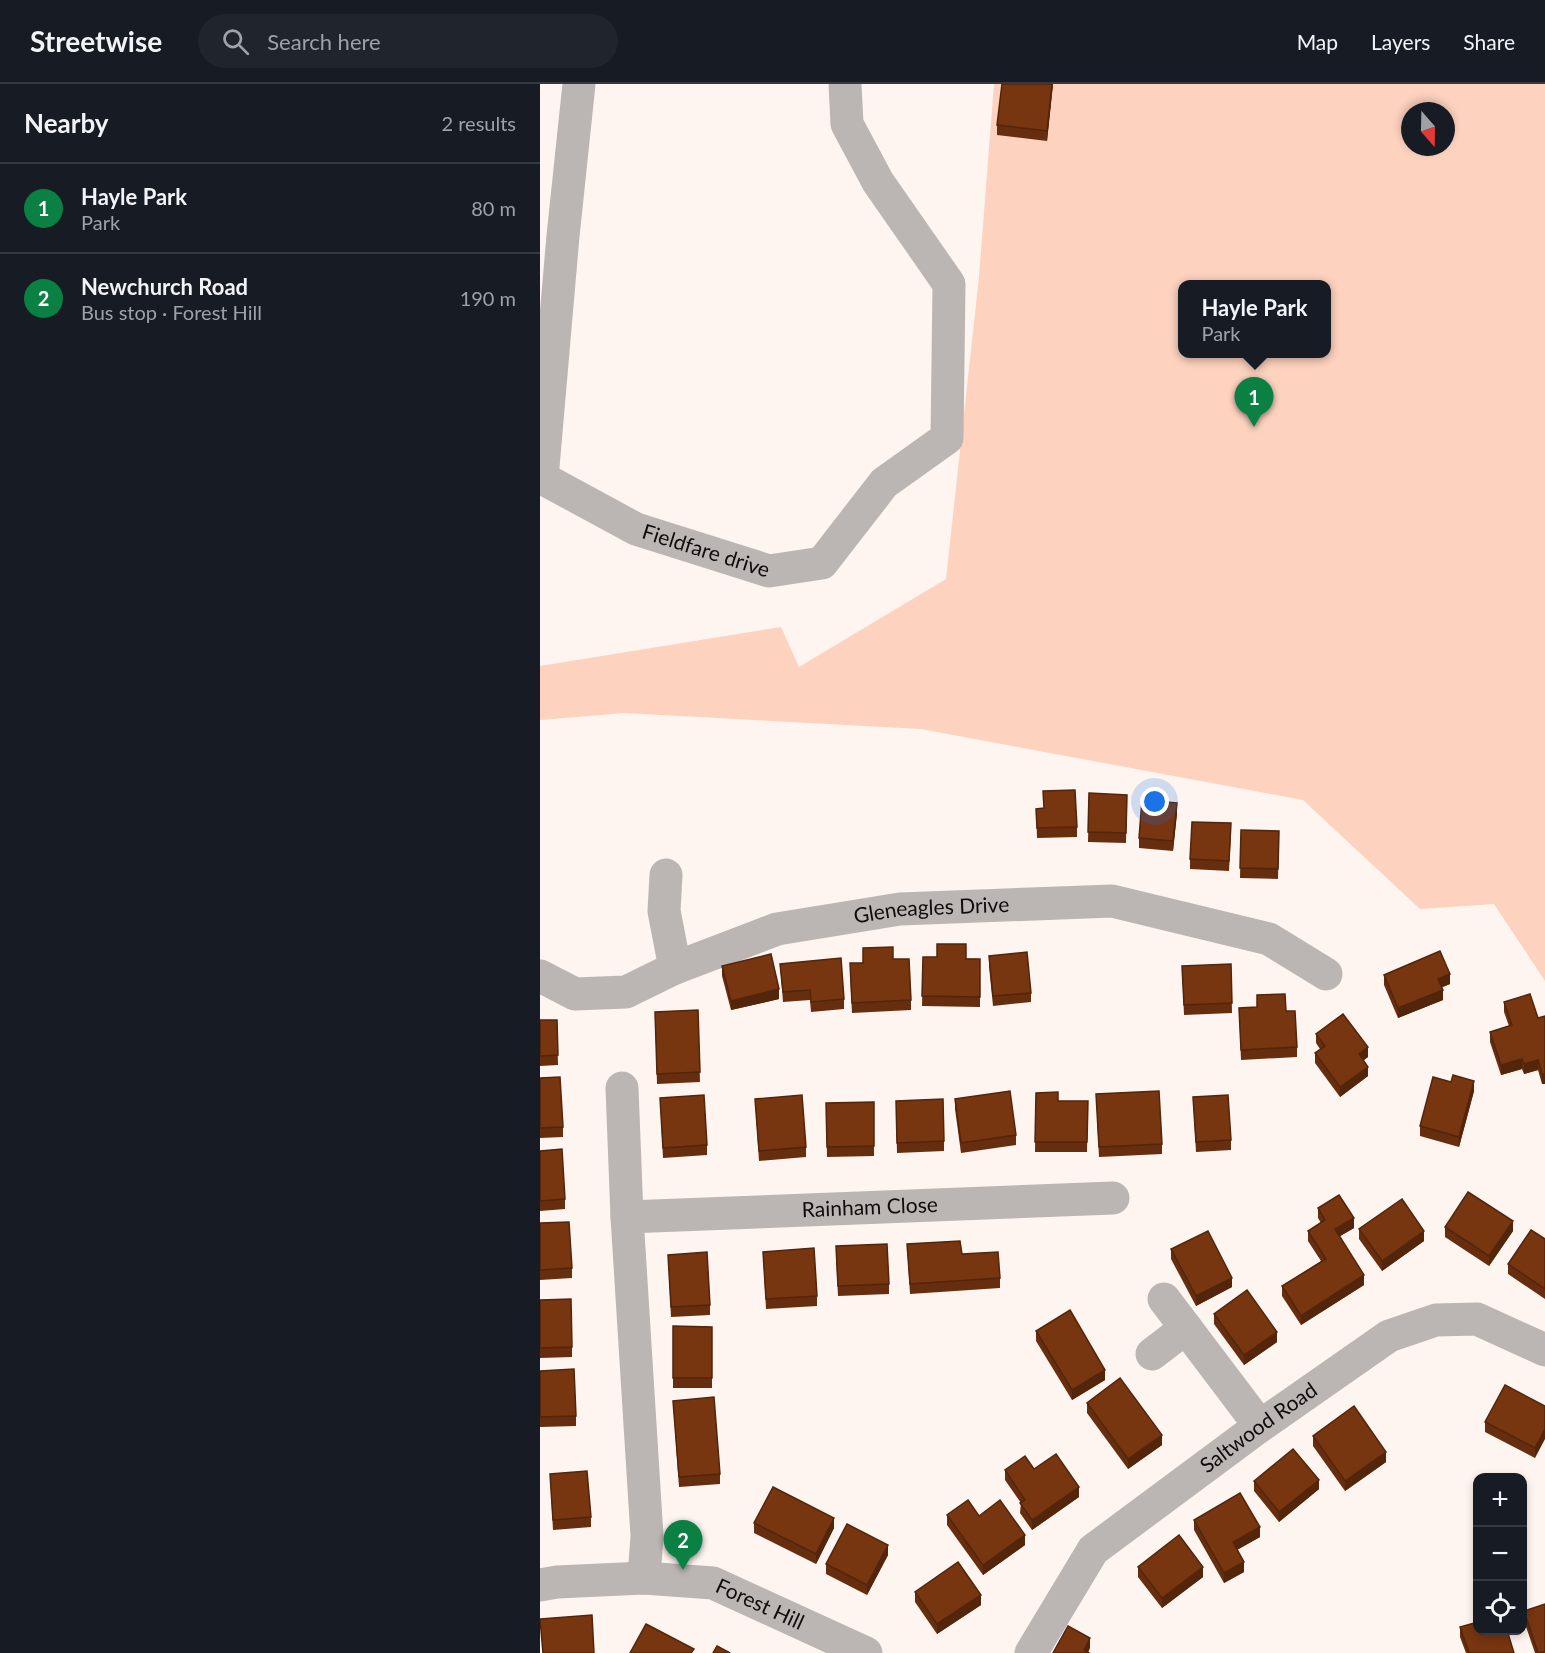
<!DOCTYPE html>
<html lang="en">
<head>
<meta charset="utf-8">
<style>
  :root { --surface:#171b24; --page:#20242c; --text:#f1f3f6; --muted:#9ea1a6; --line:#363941; --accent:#0b8043 }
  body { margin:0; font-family:Lato,sans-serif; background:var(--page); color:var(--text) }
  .controls { position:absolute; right:18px; bottom:18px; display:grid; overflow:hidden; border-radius:12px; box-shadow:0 3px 9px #0003 }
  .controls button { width:54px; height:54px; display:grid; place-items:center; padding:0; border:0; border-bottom:2px solid var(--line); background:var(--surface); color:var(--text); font:30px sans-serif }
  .compass { position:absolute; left:861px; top:18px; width:54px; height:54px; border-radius:50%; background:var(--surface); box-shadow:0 3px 9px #0003; rotate:160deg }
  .you { position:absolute; left:615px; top:718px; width:21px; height:21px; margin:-15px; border:4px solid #fff; border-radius:50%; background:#1a73e8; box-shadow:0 0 0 9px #1a73e833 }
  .badge { display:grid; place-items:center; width:39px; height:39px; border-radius:50%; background:var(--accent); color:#fff; font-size:20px; font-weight:700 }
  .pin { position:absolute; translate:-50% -50px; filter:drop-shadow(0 2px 3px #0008) }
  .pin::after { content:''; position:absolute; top:32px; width:21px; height:18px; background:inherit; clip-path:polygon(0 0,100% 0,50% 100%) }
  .popup { position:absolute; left:638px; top:196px; width:153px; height:78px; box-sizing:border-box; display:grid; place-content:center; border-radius:12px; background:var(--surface); filter:drop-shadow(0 2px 4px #0005); font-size:20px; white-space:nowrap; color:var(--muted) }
  .popup b { font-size:22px; color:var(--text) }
  .popup::after { content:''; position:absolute; left:50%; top:100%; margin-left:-12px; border:12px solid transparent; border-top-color:var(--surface) }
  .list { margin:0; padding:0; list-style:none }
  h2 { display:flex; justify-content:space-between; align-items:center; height:78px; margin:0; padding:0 24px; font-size:26px }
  h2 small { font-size:20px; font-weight:400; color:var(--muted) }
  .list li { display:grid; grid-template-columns:39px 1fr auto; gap:18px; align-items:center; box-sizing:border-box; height:90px; padding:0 24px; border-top:2px solid var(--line) }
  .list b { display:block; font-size:22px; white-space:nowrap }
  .list p { margin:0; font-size:20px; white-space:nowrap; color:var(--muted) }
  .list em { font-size:20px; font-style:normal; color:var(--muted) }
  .icon { flex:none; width:33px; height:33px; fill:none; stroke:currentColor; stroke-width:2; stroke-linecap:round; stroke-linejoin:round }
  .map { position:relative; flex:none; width:1005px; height:1569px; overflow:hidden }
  header { display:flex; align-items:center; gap:36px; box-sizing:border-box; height:84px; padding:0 30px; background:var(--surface); border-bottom:2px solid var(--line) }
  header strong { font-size:28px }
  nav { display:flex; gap:33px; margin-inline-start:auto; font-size:21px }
  .search { width:420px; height:54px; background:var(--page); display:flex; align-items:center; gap:15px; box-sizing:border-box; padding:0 21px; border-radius:33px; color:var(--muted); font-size:22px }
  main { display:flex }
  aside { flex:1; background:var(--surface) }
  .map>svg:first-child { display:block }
  .green { fill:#fdd2bf; fill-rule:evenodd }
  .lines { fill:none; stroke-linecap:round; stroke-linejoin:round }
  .street { stroke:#bbb6b3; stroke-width:33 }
  .wall { fill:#662e0e }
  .shaded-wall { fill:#53250b }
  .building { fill:#773510; stroke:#53250b; stroke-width:1.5 }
  .labels { text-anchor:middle; stroke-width:6; stroke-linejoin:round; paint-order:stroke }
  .street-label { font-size:21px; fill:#100c0b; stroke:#fff }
</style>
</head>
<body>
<header>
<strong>Streetwise</strong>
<div class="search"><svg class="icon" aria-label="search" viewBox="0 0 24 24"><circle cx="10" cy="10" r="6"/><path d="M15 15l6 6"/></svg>Search here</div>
<nav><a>Map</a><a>Layers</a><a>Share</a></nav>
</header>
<main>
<aside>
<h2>Nearby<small>2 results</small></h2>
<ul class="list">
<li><span class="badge">1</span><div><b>Hayle Park</b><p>Park</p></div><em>80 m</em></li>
<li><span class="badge">2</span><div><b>Newchurch Road</b><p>Bus stop · Forest Hill</p></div><em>190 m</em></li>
</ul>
</aside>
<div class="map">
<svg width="1005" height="1569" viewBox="0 0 1005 1569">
  <rect width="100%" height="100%" fill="#fef4f0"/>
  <path class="green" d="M454,0H1005V897L954,820L880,825L763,716L381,645L84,629L0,636V582L241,543L259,583L406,495L439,193ZM870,27H906V63H870ZM642,200H786V270H642Z"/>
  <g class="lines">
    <g class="street">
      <path id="s1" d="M39,0L23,152L2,394L96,445L229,487L282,479L344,399L407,354L409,200L338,98L307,40L305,0"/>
      <polyline points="126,791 124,827 135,884"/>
      <path id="s2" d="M0,892L35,910L86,908L135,884L237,845L360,825L572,817L729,855L786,890"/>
      <polyline points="82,1004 87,1133 107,1452 104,1494"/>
      <path id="s3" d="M87,1133L573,1114"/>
      <polyline points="624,1215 720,1342"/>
      <polyline points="612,1270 646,1244"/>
      <path id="s4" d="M0,1501L17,1498L104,1494L173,1499L326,1569"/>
      <path id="s5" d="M491,1569L553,1466L720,1342L849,1252L896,1236L937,1235L1005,1266"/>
    </g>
  </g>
  <g class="wall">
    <polygon points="462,0 513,0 507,57 457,51 457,41"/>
    <polygon points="549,709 587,711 586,759 548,758"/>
    <polygon points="496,725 537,743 537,753 497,754"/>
    <polygon points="637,729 633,767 599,764 599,754"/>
    <polygon points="701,746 739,747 738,795 700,794"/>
    <polygon points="691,749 689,787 650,785 650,775"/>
    <polygon points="449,872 491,909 491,918 453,922 449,882"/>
    <polygon points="383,873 440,875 440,923 382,922"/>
    <polygon points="353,875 371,916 371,926 312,929 310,889 323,879"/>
    <polygon points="240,880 304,915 304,925 271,928 270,916 243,918"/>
    <polygon points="691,880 692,929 644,931 642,882"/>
    <polygon points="182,882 239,915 191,926 182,892"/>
    <polygon points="844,891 910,900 902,903 903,916 858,934 844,901"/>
    <polygon points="964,918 998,934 1005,932 1005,1000 1002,1000 998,986 984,990 982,985 961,991 950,958 950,948 969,942 964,928"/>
    <polygon points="699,924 746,927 757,963 757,973 701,976"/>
    <polygon points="158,926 160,998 117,1000 115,928"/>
    <polygon points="0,936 17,936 18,981 0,982"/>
    <polygon points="776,950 828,973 823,976 828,992 800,1013 775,979 775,969 780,965 776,959"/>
    <polygon points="0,994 23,1043 23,1053 0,1054"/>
    <polygon points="911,998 934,1007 919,1063 880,1052 880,1042"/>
    <polygon points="496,1009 518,1017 548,1017 547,1068 495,1068"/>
    <polygon points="556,1010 622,1060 622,1070 559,1073"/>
    <polygon points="653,1013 691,1056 691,1066 656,1068"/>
    <polygon points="120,1014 167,1061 167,1071 123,1074"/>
    <polygon points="215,1015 266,1063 266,1073 219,1077"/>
    <polygon points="415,1015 476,1051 476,1061 421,1069 415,1025"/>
    <polygon points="334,1018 334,1072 287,1073 286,1019"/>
    <polygon points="356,1027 404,1057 404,1067 357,1069"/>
    <polygon points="0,1067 25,1115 25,1125 0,1127"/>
    <polygon points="778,1124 814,1144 800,1152 824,1201 761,1241 742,1212 742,1202 781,1177 768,1157 768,1147 781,1139 778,1134"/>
    <polygon points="0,1139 32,1184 32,1194 0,1196"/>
    <polygon points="905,1143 973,1147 949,1182 905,1153"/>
    <polygon points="819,1145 884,1157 842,1187 819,1155"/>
    <polygon points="1005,1155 1005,1215 968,1190 968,1180"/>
    <polygon points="367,1160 422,1170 460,1194 460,1204 370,1210"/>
    <polygon points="631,1165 692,1203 656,1222 631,1175"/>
    <polygon points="223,1168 277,1212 277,1222 226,1225"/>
    <polygon points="128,1171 170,1221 170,1231 131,1233"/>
    <polygon points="296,1172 349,1200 349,1210 298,1212"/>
    <polygon points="0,1216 32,1263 32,1273 0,1274"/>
    <polygon points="674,1230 737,1258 704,1281 674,1240"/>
    <polygon points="133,1242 172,1243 172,1304 133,1304"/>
    <polygon points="496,1247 565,1296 532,1316 496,1257"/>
    <polygon points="0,1287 36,1332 36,1342 0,1343"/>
    <polygon points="133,1317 180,1390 180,1400 139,1403"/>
    <polygon points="547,1319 622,1361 588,1385 547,1329"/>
    <polygon points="1005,1322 995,1374 945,1348 945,1338"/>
    <polygon points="773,1352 846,1378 805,1407 773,1362"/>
    <polygon points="494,1385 539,1413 492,1446 480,1429 481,1419 465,1396 465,1386"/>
    <polygon points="10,1390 51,1433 51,1443 13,1446"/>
    <polygon points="714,1397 779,1405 739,1438 714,1407"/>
    <polygon points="407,1431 439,1432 485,1461 443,1491 407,1441"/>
    <polygon points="654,1436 720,1453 697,1466 704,1488 684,1499 654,1446"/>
    <polygon points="214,1439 294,1444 276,1480 214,1449"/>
    <polygon points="348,1471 327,1511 286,1490 286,1480"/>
    <polygon points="598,1483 663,1493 622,1524 598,1493"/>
    <polygon points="375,1508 441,1521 397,1550 375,1518"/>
    <polygon points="984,1527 1005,1569 995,1569 984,1537"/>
    <polygon points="920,1543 974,1569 926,1569 920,1553"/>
  </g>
  <g class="shaded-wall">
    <polygon points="512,0 513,0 507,57 507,47"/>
    <polygon points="637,719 637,729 633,767 633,757"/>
    <polygon points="910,890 910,900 898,905 898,895"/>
    <polygon points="239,905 239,915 191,926 191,917"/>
    <polygon points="903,906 903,916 858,934 858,924"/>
    <polygon points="828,963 828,973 819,980 819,970"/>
    <polygon points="982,975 982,985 961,991 961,981"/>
    <polygon points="998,976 998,986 984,990 984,980"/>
    <polygon points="828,983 828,992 800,1013 800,1003"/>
    <rect x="1002" y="990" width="3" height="10"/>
    <polygon points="934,997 934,1007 919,1063 919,1053"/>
    <polygon points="814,1134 814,1144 795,1155 795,1145"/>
    <polygon points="973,1137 973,1147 949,1182 949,1172"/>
    <polygon points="884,1147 884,1157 842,1187 842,1177"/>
    <polygon points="824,1191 824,1201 761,1241 761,1232"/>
    <polygon points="692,1194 692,1203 656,1222 656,1212"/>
    <polygon points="737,1248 737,1258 704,1281 704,1271"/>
    <polygon points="565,1286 565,1296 532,1316 532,1306"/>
    <polygon points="1005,1345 1005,1355 995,1374 995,1364"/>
    <polygon points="622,1351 622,1361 588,1385 588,1375"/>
    <polygon points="846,1368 846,1378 805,1407 805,1397"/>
    <polygon points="779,1396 779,1405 739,1438 739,1428"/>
    <polygon points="539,1403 539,1413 492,1446 492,1436"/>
    <polygon points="294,1434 294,1444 276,1480 276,1470"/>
    <polygon points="720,1443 720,1453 693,1468 693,1458"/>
    <polygon points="485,1451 485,1461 443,1491 443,1481"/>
    <polygon points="348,1461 348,1471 327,1511 327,1501"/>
    <polygon points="704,1478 704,1488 684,1499 684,1489"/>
    <polygon points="663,1483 663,1493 622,1524 622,1514"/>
    <polygon points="441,1511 441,1521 397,1550 397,1540"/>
    <polygon points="550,1554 550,1564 548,1569 544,1566"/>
  </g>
  <g class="building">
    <polygon points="462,0 512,0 507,47 457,41"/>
    <polygon points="535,706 537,743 497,744 496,725 504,724 503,707"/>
    <polygon points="549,709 587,711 586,749 548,748"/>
    <polygon points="602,716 637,719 633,757 599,754"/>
    <polygon points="652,738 691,739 689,777 650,775"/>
    <polygon points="701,746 739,747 738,785 700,784"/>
    <polygon points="397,860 426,860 426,875 440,875 440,913 382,912 383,873 397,873"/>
    <polygon points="353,863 353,875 369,875 371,916 312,919 310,879 323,879 323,864"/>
    <polygon points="900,867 910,890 898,895 903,906 858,924 844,891"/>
    <polygon points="487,868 491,909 453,912 449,872"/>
    <polygon points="231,870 239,905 191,917 182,882"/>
    <polygon points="301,874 304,915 271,918 270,906 243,908 240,880"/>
    <polygon points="691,880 692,919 644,921 642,882"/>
    <polygon points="745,910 746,927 755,927 757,963 701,966 699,924 717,923 717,911"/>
    <polygon points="990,910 998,934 1005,932 1005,990 1002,990 998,976 984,980 982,975 961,981 950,948 972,941 964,918"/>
    <polygon points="158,926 160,988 117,990 115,928"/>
    <polygon points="803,930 828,963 819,970 828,983 800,1003 775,969 785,962 776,950"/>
    <polygon points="0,936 17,936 18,971 0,972"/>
    <polygon points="913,991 934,997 919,1053 880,1042 893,993 911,998"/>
    <polygon points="20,993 23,1043 0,1044 0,994"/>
    <polygon points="470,1007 476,1051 421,1059 415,1015"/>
    <polygon points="619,1007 622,1060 559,1063 556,1010"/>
    <polygon points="518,1008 518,1017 548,1017 547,1058 495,1058 496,1009"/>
    <polygon points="164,1011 167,1061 123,1064 120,1014"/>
    <polygon points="262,1011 266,1063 219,1067 215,1015"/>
    <polygon points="688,1011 691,1056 656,1058 653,1013"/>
    <polygon points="403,1015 404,1057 357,1059 356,1017"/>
    <polygon points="334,1018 334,1062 287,1063 286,1019"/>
    <polygon points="22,1065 25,1115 0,1117 0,1067"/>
    <polygon points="928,1108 973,1137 949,1172 905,1143"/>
    <polygon points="799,1111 814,1134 795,1145 824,1191 761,1232 742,1202 786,1175 768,1147 785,1136 778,1124"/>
    <polygon points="862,1115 884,1147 842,1177 819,1145"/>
    <polygon points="29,1138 32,1184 0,1186 0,1139"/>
    <polygon points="991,1146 1005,1155 1005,1205 968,1180"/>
    <polygon points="668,1147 692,1194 656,1212 631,1165"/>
    <polygon points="420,1157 422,1170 458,1168 460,1194 370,1200 367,1160"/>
    <polygon points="347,1160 349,1200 298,1202 296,1162"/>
    <polygon points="274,1164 277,1212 226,1215 223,1168"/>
    <polygon points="167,1168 170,1221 131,1223 128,1171"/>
    <polygon points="707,1206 737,1248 704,1271 674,1230"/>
    <polygon points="31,1215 32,1263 0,1264 0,1216"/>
    <polygon points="530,1226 565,1286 532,1306 496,1247"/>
    <polygon points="133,1242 172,1243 172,1294 133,1294"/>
    <polygon points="34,1285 36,1332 0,1333 0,1287"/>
    <polygon points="580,1294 622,1351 588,1375 547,1319"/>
    <polygon points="965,1301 1005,1322 1005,1345 995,1364 945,1338"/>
    <polygon points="174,1313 180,1390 139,1393 133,1317"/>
    <polygon points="814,1322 846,1368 805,1397 773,1352"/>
    <polygon points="753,1365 779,1396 739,1428 714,1397"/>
    <polygon points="516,1370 539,1403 492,1436 480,1419 485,1416 465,1386 485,1372 494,1385"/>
    <polygon points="47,1387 51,1433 13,1436 10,1390"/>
    <polygon points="233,1403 294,1434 276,1470 214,1439"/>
    <polygon points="700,1409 720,1443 693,1458 704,1478 684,1489 654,1436"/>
    <polygon points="428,1416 439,1432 460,1416 485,1451 443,1481 407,1431"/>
    <polygon points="307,1440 348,1461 327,1501 286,1480"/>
    <polygon points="639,1451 663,1483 622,1514 598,1483"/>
    <polygon points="418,1478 441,1511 397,1540 375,1508"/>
    <polygon points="1005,1520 1005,1568 998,1569 984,1527"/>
    <polygon points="52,1531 54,1569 3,1569 0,1535"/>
    <polygon points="938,1538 938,1546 967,1546 974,1569 929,1569 920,1543"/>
    <polygon points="106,1540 154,1565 151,1569 90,1569"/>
    <polygon points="528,1542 550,1554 544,1566 549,1569 513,1569"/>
    <polygon points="177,1562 190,1569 173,1569"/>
  </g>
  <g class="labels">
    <g class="street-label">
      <text dy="7" stroke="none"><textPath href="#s1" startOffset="576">Fieldfare drive</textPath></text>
      <text dy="7" stroke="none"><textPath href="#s2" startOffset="410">Gleneagles Drive</textPath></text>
      <text dy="7" stroke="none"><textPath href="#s3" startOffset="243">Rainham Close</textPath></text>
      <text dy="7" stroke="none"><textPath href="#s5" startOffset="326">Saltwood Road</textPath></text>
      <text dy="7" stroke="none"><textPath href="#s4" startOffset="225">Forest Hill</textPath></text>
    </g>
  </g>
</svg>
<div class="controls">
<button>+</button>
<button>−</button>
<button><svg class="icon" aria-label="locate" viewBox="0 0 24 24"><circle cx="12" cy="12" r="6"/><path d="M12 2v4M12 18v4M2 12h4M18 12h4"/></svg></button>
</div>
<svg class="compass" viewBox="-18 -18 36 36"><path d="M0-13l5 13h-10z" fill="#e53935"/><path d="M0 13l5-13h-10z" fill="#9ea1a6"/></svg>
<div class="you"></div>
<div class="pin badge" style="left:714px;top:343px">1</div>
<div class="popup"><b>Hayle Park</b>Park</div>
<div class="pin badge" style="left:143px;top:1486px">2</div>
</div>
</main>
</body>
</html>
